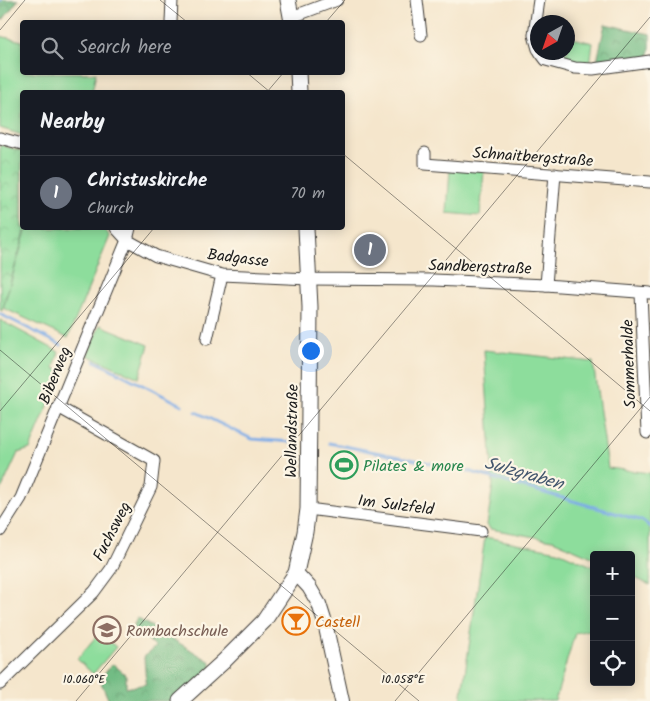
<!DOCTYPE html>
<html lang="en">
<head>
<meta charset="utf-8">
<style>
  :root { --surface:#171b24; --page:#242831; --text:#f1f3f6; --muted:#9ea1a6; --line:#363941; --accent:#1a73e8 }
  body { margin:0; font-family:Kalam,sans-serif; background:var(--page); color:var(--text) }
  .controls { position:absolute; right:15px; bottom:15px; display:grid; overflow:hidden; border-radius:5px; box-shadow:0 2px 12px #0003 }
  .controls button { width:45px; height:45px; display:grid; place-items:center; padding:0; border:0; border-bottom:1px solid var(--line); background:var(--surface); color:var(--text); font:25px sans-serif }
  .compass { position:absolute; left:530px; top:15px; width:45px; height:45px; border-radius:50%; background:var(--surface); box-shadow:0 2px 12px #0003; rotate:220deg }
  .you { position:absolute; left:310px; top:350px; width:18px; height:18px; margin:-12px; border:4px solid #fff; border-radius:50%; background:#1a73e8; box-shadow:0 0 0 8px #1a73e833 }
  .badge { display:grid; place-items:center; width:32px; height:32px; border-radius:50%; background:var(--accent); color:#fff; font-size:16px; font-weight:700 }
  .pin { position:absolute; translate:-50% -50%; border:2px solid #fff; box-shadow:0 1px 5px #0006 }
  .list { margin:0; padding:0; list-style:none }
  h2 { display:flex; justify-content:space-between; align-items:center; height:65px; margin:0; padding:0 20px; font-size:21px }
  h2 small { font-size:16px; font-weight:400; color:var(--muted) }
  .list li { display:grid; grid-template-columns:32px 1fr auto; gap:15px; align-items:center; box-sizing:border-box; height:75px; padding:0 20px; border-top:1px solid var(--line) }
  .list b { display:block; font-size:19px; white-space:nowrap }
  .list p { margin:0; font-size:16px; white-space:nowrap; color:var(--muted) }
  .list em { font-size:16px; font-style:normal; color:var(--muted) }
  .icon { flex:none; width:28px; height:28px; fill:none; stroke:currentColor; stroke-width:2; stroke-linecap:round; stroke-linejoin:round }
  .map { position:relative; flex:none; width:650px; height:701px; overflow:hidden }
  .search { position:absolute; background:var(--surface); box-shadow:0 2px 12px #0003; left:20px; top:20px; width:325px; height:55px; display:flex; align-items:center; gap:12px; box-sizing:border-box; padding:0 18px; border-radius:5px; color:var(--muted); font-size:19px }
  .panel { position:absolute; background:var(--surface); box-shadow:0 2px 12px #0003; left:20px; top:90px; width:325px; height:140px; border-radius:5px }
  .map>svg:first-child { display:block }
  .green { fill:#8ddd9c; stroke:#547c5c }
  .forest { fill:url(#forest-crowns); stroke:#476c50 }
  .park { fill:url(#park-crowns); stroke:#547c5c }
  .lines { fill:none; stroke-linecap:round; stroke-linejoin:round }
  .stream { stroke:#7cabe6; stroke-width:3 }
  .minor-casing { stroke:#3d3a36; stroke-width:13 }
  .tertiary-casing { stroke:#3d3a36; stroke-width:16 }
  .secondary-casing { stroke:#3d3a36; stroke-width:17 }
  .minor { stroke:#fff; stroke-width:11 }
  .tertiary { stroke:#fff; stroke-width:14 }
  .secondary { stroke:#fff; stroke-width:15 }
  .ticks { fill:none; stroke:#1c1c1c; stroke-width:1; stroke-opacity:0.45 }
  .labels { text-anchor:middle; stroke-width:4.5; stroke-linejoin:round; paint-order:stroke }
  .street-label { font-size:16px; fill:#1c1c1c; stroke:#fcf5e5 }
  .leisure-label { font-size:16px; fill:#27864d; stroke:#fcf5e5; text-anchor:start }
  .food-label { font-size:16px; fill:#c56008; stroke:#fcf5e5; text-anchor:start }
  .education-label { font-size:16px; fill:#785e54; stroke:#fcf5e5; text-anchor:start }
  .water-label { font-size:18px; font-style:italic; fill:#42556d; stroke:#fcf5e5 }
  .ticks-label { font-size:12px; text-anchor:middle; fill:#1c1c1c; stroke:#fcf5e5; stroke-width:4.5; stroke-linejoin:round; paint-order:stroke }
</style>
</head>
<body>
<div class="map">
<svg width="650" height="701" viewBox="0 0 650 701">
  <defs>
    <pattern id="forest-crowns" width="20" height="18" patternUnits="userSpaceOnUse" patternTransform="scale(1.25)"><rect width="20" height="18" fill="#72bc84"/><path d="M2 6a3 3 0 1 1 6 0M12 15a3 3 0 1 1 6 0" fill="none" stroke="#5d986b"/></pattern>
    <pattern id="park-crowns" width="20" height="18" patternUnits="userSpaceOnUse" patternTransform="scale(1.25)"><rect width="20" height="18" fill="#8ddd9c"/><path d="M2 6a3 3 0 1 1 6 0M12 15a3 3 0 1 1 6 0" fill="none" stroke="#79bd86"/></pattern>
  </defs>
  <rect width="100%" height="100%" fill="#fcf5e5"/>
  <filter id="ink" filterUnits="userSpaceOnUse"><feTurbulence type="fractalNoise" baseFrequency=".02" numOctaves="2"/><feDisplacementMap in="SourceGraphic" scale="10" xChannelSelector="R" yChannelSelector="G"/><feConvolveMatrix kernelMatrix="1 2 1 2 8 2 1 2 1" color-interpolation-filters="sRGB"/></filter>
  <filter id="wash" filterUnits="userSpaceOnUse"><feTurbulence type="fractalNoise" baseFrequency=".0096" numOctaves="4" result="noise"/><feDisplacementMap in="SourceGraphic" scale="20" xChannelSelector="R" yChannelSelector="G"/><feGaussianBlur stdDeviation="1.12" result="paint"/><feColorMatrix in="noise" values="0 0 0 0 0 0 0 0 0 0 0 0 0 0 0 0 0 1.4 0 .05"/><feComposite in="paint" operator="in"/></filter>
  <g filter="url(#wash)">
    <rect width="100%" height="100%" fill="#f5e6cc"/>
    <g class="green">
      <polygon points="0,36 22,41 22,72 96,73 92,92 22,92 22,135 0,128"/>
      <polygon points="568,37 593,43 590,65 578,65 550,57 551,53 568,52"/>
      <polygon points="450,168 484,171 480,216 447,213"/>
      <polygon points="27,228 103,228 110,236 68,338 3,308"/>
      <polygon points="0,320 59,352 54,368 62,372 30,449 18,453 0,492"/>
      <polygon points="100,325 149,345 139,378 87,355"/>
      <polygon points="484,350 593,362 608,468 650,473 650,585 631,576 631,555 594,555 594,558 553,540 490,529 487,525 493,484"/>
      <polygon points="485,537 558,551 594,567 594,629 575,633 555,701 461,701"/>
      <polygon points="99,633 116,647 93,674 77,659"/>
    </g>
    <g class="forest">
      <polygon points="0,0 18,0 3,20 0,18"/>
      <polygon points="605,24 650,34 650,48 648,59 596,66"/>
      <polygon points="137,618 211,662 211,668 175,701 109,701 99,678 113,664 126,675 126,688 146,684 144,657 155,647 146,638 131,633"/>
    </g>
    <polygon class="park" points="0,145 22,151 22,228 26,228 2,311 0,310"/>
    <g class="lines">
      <g class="stream">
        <polyline points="0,1 1,0"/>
        <polyline points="0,314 61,345"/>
        <polyline points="95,361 182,405"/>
        <polyline points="196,412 252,439 292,442"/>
        <polyline points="329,443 461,469 643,521 650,527"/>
      </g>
    </g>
  </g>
  <g filter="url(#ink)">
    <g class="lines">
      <g class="minor-casing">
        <g id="minor">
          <polyline points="417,0 421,35"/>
          <polyline points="292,17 337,0"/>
          <polyline points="171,22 172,0"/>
          <polyline points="538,49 534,35 539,0"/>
          <polyline points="540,52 546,60 575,68 593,69 650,61"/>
          <polyline points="0,138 22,144"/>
          <polyline points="425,153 425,164 650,182"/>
          <polyline points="116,228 127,240 156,256 222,275 309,279 434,280 546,285 650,293"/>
          <polyline points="546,285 555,174"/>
          <polyline points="641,293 647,433"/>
          <polyline points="207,339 222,275"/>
          <polyline points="308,509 481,531"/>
          <polyline points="0,531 21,498 127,240 130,228"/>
          <polyline points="0,684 94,592 111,569 151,487 154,461 58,407"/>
        </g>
      </g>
      <g class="tertiary-casing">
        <polyline id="tertiary" points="296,573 309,587 319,604 325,623 342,701"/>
      </g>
      <g class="secondary-casing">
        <g id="secondary">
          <polyline points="288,0 292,22"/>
          <polyline points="298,72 299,92"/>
          <polyline points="180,701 224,661 264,621 296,573 305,532 308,509 310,307 306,228"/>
        </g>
      </g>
      <use href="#minor" class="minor"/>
      <use href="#tertiary" class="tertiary"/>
      <use href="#secondary" class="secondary"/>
    </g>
  </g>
  <path class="ticks" d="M160,0L187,22M326,22L345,0M0,30L25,0M246,72L270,92M267,92L284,72M342,153L650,411M0,350L419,701M0,411L154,228M76,701L650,17M395,701L650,397"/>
  <defs>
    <g id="stadium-ring" transform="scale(1.4375)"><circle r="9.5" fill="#fcf5e5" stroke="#2e9e5b" stroke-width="1.5"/><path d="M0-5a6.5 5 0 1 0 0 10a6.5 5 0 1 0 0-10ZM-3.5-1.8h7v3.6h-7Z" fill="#2e9e5b"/></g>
    <g id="bar-ring" transform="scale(1.4375)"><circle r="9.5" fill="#fcf5e5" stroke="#e8710a" stroke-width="1.5"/><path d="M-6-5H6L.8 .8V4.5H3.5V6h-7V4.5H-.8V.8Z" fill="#e8710a"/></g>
    <g id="school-ring" transform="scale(1.4375)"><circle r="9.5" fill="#fcf5e5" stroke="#8d6e63" stroke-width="1.5"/><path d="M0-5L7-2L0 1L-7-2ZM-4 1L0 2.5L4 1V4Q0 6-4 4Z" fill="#8d6e63"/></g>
  </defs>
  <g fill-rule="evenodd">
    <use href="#stadium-ring" x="344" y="465"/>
    <use href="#bar-ring" x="296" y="621"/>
    <use href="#school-ring" x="107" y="630"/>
  </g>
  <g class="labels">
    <g class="street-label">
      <text transform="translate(533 156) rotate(4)" y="6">Schnaitbergstraße</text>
      <text transform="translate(238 257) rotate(7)" y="6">Badgasse</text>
      <text transform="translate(480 266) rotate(2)" y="6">Sandbergstraße</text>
      <text transform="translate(628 364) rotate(-92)" y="6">Sommerhalde</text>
      <text transform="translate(54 375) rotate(-68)" y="6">Biberweg</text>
      <text transform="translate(291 431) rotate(-89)" y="6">Wellandstraße</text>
      <text transform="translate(396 504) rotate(7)" y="6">Im Sulzfeld</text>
      <text transform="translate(111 531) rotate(-63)" y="6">Fuchsweg</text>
    </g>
    <g class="leisure-label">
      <text x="363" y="471">Pilates &amp; more</text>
    </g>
    <g class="food-label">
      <text x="315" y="627">Castell</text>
    </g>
    <g class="education-label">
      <text x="126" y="636">Rombachschule</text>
    </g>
    <g class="water-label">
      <text transform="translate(524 473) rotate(16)" y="6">Sulzgraben</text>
    </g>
  </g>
  <g class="ticks-label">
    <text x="84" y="683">10.060°E</text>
    <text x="403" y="683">10.058°E</text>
  </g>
</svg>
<div class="controls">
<button>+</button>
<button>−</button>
<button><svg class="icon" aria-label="locate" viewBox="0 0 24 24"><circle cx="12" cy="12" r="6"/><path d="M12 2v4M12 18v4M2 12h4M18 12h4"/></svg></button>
</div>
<svg class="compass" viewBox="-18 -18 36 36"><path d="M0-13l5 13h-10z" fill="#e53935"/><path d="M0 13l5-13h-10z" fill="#9ea1a6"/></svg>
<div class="you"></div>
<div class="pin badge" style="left:370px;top:250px;background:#6b7280">1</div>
<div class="search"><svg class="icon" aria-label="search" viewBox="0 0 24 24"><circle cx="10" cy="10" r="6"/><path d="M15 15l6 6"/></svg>Search here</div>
<section class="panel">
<h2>Nearby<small></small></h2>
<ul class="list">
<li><span class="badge" style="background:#6b7280">1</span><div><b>Christuskirche</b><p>Church</p></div><em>70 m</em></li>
</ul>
</section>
</div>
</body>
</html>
